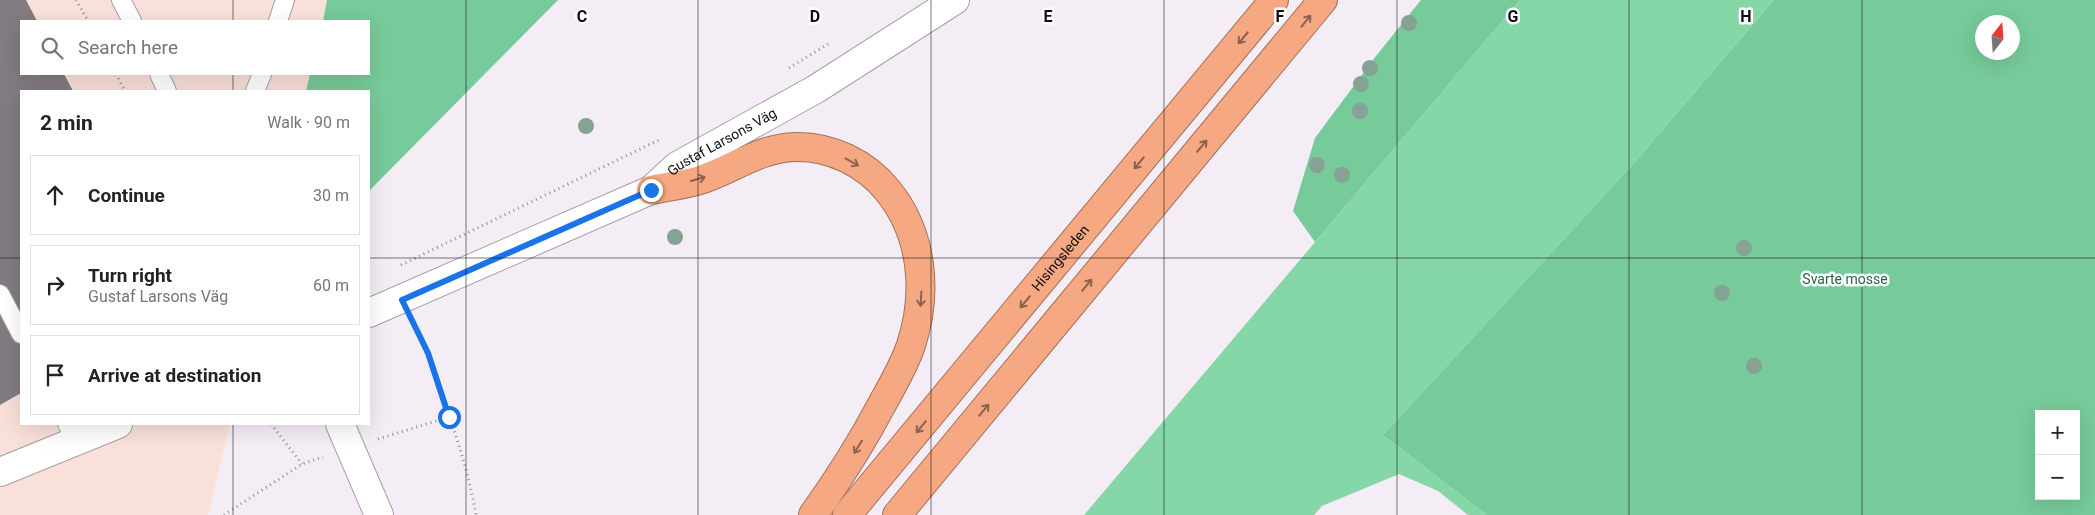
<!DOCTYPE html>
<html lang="en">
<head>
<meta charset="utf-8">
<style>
  :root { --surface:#fff; --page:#f6f6f6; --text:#222; --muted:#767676; --line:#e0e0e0 }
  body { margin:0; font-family:Roboto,sans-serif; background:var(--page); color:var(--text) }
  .controls { position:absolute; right:15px; bottom:15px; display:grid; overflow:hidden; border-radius:0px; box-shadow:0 5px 20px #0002 }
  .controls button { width:45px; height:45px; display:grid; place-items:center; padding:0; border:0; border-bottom:1px solid var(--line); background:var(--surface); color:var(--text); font:25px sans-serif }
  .compass { position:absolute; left:1975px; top:15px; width:45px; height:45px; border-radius:50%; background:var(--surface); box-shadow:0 5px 20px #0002; rotate:17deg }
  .stop { position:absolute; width:15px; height:15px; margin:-11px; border:4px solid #1a73e8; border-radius:50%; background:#fff }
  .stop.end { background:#1a73e8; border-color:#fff; box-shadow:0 1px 5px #0008 }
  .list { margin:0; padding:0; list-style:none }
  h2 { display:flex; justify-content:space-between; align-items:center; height:65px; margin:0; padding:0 20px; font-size:21px }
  h2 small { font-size:16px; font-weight:400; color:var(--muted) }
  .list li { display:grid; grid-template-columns:32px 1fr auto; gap:15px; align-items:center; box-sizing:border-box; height:80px; margin:0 10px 10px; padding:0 10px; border:1px solid var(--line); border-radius:0px }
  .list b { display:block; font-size:19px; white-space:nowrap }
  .list p { margin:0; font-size:16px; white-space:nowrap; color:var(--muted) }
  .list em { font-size:16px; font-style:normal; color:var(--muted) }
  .icon { flex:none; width:28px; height:28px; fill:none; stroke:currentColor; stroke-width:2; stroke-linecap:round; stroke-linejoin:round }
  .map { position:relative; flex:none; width:2095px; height:515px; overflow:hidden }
  .search { position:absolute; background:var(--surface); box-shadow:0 5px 20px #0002; left:20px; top:20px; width:350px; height:55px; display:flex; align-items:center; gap:12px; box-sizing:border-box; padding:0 18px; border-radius:0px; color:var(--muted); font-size:19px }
  .panel { position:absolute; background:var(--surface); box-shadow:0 5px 20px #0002; left:20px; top:90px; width:350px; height:335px; border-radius:0px }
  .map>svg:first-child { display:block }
  .industrial { fill:#f9e0d9 }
  .green { fill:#86d7a7 }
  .forest { fill:#77ca9a; fill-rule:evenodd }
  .building { fill:#827b82 }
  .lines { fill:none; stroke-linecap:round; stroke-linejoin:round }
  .lane-casing { stroke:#a79fa8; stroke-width:20 }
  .street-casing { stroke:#a79fa8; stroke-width:30 }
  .highway-casing { stroke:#a57259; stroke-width:30 }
  .path { stroke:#958f95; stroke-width:3; stroke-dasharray:1 4; stroke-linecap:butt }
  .lane { stroke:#fff; stroke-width:18 }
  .street { stroke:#fff; stroke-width:28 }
  .highway { stroke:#f5a881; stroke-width:28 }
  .tree { fill:#85a294 }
  .oneway { stroke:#8e624e }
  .route { stroke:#1a73e8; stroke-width:6 }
  .grid { fill:none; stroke:#100d10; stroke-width:1; stroke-opacity:0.55 }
  .labels { text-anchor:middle; stroke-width:5; stroke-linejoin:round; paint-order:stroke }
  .street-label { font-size:14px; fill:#100d10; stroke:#fff }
  .park-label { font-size:14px; fill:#296544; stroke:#fff }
  .grid-label { font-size:16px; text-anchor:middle; font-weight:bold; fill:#100d10; stroke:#fff; stroke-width:5; stroke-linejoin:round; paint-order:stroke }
</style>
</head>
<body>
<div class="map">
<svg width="2095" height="515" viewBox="0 0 2095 515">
  <rect width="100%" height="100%" fill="#f5edf6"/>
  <polygon class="industrial" points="0,0 327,0 323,21 21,21 21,74 310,74 306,91 21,91 21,424 230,424 208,515 0,515"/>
  <polygon class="green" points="1520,0 1774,0 1636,161 1383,435 1487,515 1468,515 1438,491 1399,474 1322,506 1314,515 1084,515"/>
  <g class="forest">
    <polygon points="327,0 558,0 369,191 369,91 306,91 310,74 369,74 369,21 323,21"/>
    <polygon points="1421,0 1520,0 1315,242 1293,211 1315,138 1376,56"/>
    <path d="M1774,0H2095V515H1487L1383,435L1636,161ZM2012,22V52H1982V22ZM2039,414H2076V496H2039Z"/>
  </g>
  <polygon class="building" points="0,0 26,0 37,21 21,21 21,74 64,74 73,91 21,91 21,393 0,405"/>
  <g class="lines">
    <g class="lane-casing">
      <g id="lane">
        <polyline points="121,0 132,21"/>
        <polyline points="278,21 285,0"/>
        <polyline points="159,74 167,91"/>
        <polyline points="255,91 262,74"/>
        <polyline points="0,294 21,334"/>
        <polyline points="67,424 77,442"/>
      </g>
    </g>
    <g class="street-casing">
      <g id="street">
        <path id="s1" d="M369,313L651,190L677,166L816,89L955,0"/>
        <polyline points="340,424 379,515"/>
        <polyline points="0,472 118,424"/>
      </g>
    </g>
    <g class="highway-casing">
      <g id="highway">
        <path d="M651,190C668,186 687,185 703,179C735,168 760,148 795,147C830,146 866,163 888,191C923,234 928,293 911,345C904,366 892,386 881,406C861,444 838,480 813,515"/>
        <path id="s2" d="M847,515L1274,0"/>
        <polyline points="897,515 1323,0"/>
      </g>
    </g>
    <g class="path">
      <polyline points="76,0 88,21"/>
      <polyline points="789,68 828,44"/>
      <polyline points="116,74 125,91"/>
      <polyline points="401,265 661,139"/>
      <path d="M413,324C428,353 438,383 449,414C460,448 470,480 476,515"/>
      <polyline points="271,424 302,464"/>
      <polyline points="378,439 449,417"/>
      <polyline points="224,515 302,464 323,457"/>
    </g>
    <use href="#lane" class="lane"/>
    <use href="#street" class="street"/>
    <use href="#highway" class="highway"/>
  </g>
  <g class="tree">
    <circle cx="1409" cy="23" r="8"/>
    <circle cx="1370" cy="68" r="8"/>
    <circle cx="1361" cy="84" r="8"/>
    <circle cx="1360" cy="111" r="8"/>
    <circle cx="586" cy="126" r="8"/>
    <circle cx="1317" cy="165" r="8"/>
    <circle cx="1342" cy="175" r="8"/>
    <circle cx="675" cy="237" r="8"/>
    <circle cx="1744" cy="248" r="8"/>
    <circle cx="1722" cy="293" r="8"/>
    <circle cx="1754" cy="366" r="8"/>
  </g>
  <defs><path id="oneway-shaft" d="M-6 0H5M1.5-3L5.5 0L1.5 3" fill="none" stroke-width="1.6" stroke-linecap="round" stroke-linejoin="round" transform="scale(1.25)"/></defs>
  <g class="oneway">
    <use href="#oneway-shaft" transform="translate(1306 21) rotate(-51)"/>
    <use href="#oneway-shaft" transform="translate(1243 38) rotate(130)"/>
    <use href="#oneway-shaft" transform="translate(1202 146) rotate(-50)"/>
    <use href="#oneway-shaft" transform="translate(852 162) rotate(29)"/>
    <use href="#oneway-shaft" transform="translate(1139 163) rotate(130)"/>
    <use href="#oneway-shaft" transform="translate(698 179) rotate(-16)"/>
    <use href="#oneway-shaft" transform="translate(1087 285) rotate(-50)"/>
    <use href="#oneway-shaft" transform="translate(921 299) rotate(93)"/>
    <use href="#oneway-shaft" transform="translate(1025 302) rotate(130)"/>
    <use href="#oneway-shaft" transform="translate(984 410) rotate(-50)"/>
    <use href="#oneway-shaft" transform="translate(921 427) rotate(130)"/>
    <use href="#oneway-shaft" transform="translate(858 447) rotate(122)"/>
  </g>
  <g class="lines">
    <polyline class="route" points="449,417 428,353 402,300 651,190"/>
  </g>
  <path class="grid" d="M233,0V21M466,0V515M698,0V515M931,0V515M1164,0V515M1397,0V515M1629,0V515M1862,0V515M233,74V91M0,258H21M369,258H2095M233,424V515"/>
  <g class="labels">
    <g class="street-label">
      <text dy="5" stroke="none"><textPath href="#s1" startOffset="394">Gustaf Larsons Väg</textPath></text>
      <text dy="5" stroke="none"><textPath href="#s2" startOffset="334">Hisingsleden</textPath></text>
    </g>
    <g class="park-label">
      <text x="1845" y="284">Svarte mosse</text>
    </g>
  </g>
  <g class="grid-label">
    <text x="582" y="22">C</text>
    <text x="815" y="22">D</text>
    <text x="1048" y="22">E</text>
    <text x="1280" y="22">F</text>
    <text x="1513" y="22">G</text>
    <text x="1746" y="22">H</text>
  </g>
</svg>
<div class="controls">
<button>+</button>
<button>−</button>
</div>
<svg class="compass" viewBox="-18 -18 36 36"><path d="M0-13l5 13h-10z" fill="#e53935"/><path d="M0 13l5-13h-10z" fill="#767676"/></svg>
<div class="stop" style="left:449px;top:417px"></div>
<div class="stop end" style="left:651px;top:190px"></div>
<div class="search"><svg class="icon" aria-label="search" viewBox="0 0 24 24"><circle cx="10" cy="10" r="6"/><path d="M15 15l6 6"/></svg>Search here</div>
<section class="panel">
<h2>2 min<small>Walk · 90 m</small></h2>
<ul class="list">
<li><svg class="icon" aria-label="ahead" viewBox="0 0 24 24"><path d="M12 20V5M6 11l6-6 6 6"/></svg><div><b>Continue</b></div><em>30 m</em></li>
<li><svg class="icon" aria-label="right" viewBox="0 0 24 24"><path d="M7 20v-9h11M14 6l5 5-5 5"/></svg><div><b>Turn right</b><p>Gustaf Larsons Väg</p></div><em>60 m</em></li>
<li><svg class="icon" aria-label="arrive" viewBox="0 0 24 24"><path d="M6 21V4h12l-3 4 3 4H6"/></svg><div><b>Arrive at destination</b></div></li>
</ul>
</section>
</div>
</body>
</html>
